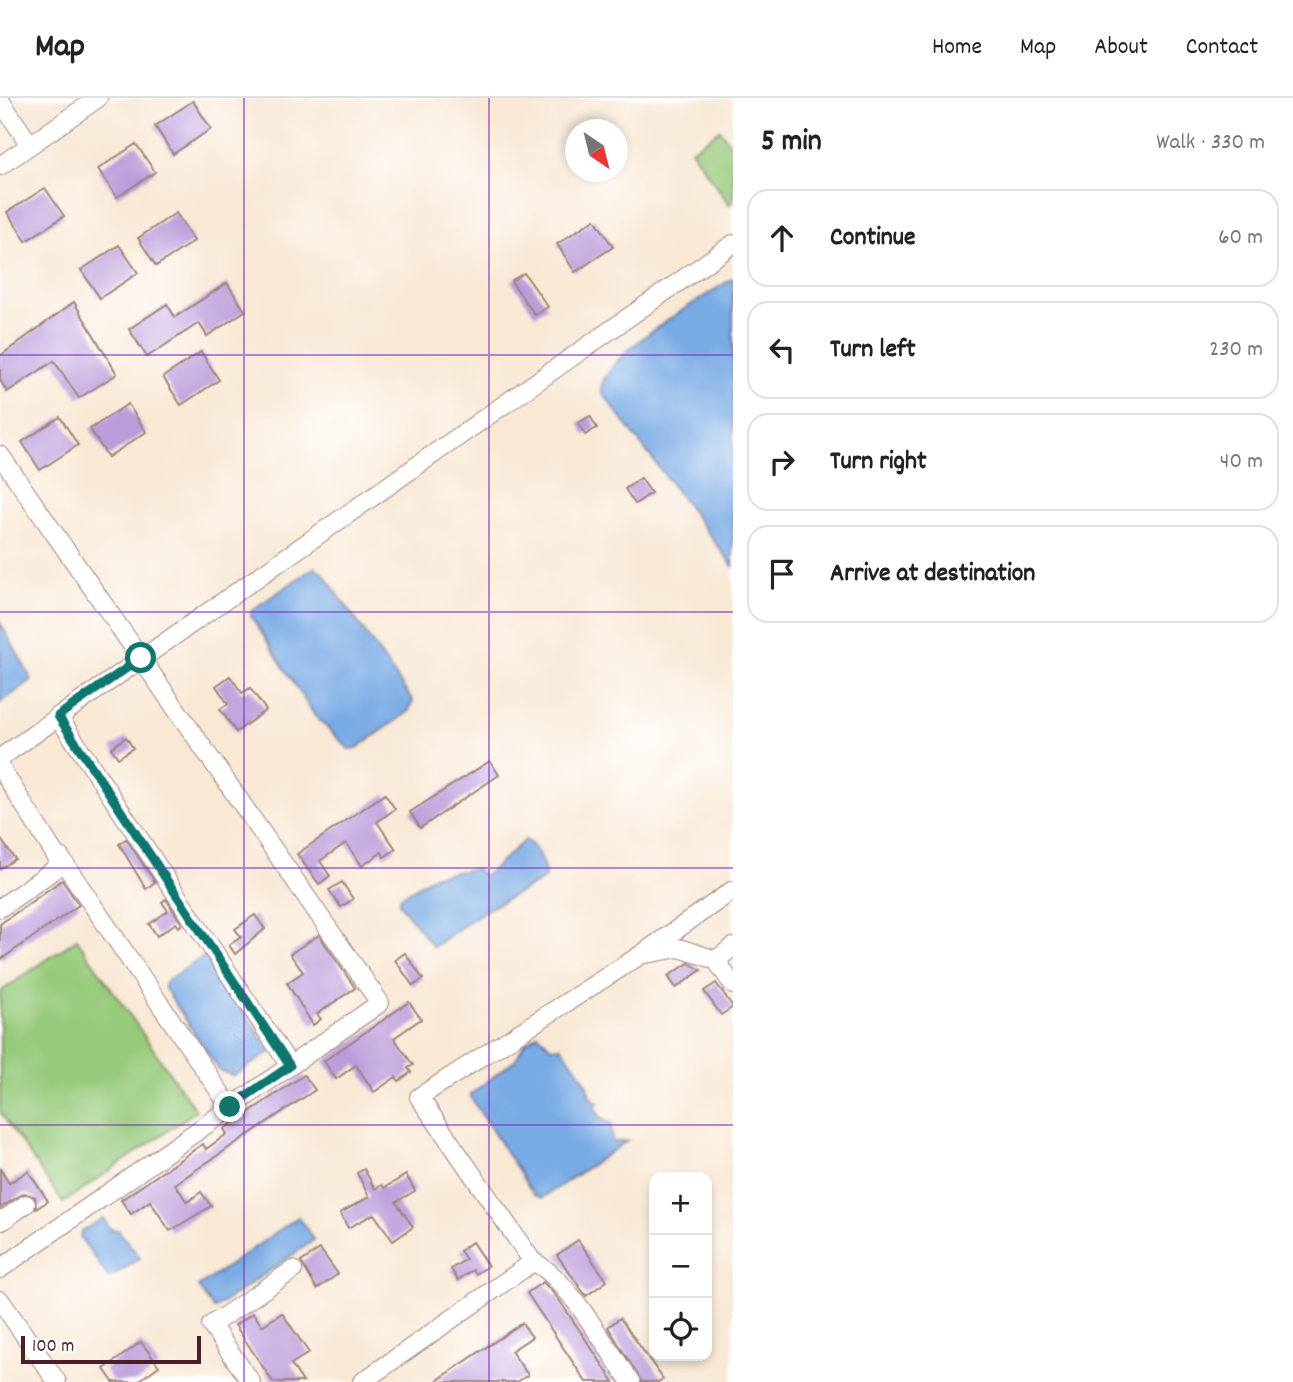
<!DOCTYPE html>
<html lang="en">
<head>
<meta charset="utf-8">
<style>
  :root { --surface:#fff; --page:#f2f2f2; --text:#222; --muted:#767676; --line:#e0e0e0 }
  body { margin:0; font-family:Dekko,sans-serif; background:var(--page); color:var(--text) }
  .controls { position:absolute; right:21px; bottom:21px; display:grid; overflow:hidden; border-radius:14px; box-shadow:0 4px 10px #0003 }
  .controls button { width:63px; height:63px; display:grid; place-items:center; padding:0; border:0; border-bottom:2px solid var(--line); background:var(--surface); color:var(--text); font:35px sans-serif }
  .compass { position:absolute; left:565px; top:21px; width:63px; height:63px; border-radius:50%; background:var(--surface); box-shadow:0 4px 10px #0003; rotate:145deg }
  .scale { position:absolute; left:21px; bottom:18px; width:180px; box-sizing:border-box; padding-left:7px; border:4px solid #4a1f2b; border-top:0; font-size:19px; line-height:24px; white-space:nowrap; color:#4a1f2b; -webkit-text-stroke:5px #fff; paint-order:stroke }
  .stop { position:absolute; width:21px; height:21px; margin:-16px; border:5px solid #0f766e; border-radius:50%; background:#fff }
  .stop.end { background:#0f766e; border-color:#fff; box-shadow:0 2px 7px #0008 }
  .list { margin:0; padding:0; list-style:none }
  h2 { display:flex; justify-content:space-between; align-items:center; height:91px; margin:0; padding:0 28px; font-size:30px }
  h2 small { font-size:23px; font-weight:400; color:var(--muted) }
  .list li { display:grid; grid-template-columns:46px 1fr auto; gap:21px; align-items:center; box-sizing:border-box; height:98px; margin:0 14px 14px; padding:0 14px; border:2px solid var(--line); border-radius:21px }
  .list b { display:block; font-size:26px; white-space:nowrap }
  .list em { font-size:23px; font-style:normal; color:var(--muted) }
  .icon { flex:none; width:38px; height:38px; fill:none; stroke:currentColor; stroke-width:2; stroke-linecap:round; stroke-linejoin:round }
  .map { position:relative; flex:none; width:733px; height:1284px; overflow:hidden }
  header { display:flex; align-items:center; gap:42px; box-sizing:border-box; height:98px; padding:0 35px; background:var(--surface); border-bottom:2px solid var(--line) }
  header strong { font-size:33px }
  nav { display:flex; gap:38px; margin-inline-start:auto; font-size:24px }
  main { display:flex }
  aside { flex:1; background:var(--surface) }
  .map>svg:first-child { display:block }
  .green { fill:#97ca7b; stroke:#707453; stroke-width:2 }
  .water { fill:#78aae4; stroke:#616488; stroke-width:2 }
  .building { fill:#ba9cda }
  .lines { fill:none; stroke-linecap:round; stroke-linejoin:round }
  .minor-casing { stroke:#a18480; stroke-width:20 }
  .minor { stroke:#fff; stroke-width:18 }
  .route { stroke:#0f766e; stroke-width:9 }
  .grid { fill:none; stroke:#7b2cbf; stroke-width:2; stroke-opacity:0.55 }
</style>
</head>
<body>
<header>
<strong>Map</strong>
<nav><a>Home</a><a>Map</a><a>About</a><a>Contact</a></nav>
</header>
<main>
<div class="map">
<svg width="733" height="1284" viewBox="0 0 733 1284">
  <rect width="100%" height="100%" fill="#fff"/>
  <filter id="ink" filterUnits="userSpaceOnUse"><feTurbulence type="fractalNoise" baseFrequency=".0143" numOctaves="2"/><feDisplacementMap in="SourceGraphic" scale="14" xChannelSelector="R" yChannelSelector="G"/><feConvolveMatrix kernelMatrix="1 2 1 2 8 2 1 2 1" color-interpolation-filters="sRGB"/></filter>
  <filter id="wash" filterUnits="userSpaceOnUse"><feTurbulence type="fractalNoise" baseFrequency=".00686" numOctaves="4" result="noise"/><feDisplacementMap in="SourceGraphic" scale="28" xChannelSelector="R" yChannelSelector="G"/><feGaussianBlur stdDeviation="1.57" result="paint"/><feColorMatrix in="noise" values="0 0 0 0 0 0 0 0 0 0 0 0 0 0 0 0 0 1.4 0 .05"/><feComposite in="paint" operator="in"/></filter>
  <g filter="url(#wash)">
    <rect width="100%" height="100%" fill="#f8e8d4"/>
    <g class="green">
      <polygon points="720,32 733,50 733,103 729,106 691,52"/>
      <polygon points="77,841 196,1013 63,1105 0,1014 0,894"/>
    </g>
    <g class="water">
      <path d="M733,180V468L601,293C603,255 702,201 733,180Z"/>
      <polygon points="315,469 323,475 413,603 408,614 357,650 349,651 315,618 251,518 252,512"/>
      <polygon points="0,524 32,582 0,605"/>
      <path d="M525,742C536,747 545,767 545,779L541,783L484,813L433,849L399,805L400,799L435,777L475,771L485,778Z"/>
      <polygon points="206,857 271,954 233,978 219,972 164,889 165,884"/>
      <polygon points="538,936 551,949 561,948 586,984 590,999 598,1005 595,1010 601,1020 612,1026 612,1044 627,1043 542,1100 534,1097 471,1000 471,996 516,961 525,945"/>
      <polygon points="298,1119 314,1142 214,1211 198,1189"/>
      <polygon points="103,1120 110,1131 118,1132 140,1160 113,1178 108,1179 80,1139 82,1133"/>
    </g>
    <g id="blocks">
      <g class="building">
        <polygon points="193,3 211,31 173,56 155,28"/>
        <polygon points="136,46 155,74 117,99 98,71"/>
        <polygon points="45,90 64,118 26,143 7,114"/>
        <polygon points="176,115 194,143 156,168 138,140"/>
        <polygon points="595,121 613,149 575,174 557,146"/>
        <polygon points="119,147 138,175 100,200 81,172"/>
        <polygon points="524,175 548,209 535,217 511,183"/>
        <polygon points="227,185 245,213 207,238 199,225 147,259 129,231 167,206 175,219"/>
        <polygon points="74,204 117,276 79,300 54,263 7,294 0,282 0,258"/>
        <polygon points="201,254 219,282 181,307 163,279"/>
        <polygon points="128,306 146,334 108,359 90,331"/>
        <polygon points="590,318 597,330 585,337 578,325"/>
        <polygon points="60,319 78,347 40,372 22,344"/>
        <polygon points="641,380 651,395 635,406 625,391"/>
        <polygon points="230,578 242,595 250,590 266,612 236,634 220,611 228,606 216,588"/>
        <polygon points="126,639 133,650 118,660 111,650"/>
        <polygon points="490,663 499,677 420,730 410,714"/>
        <polygon points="385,696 395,711 377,724 396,751 384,759 382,754 362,768 346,745 320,763 330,778 319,786 297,756"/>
        <polygon points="0,740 15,761 0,771"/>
        <polygon points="126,741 155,784 146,791 119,746"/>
        <polygon points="62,782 79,807 0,862 0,826"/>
        <polygon points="342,784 353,801 341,809 329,792"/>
        <polygon points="166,801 182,826 179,829 176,825 157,838 149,826 168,813 162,804"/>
        <polygon points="255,817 265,831 235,856 229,847 241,839 235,831"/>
        <polygon points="319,837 355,890 317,916 321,921 313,927 287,885 303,874 290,856"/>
        <polygon points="405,855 423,881 413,888 395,862"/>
        <polygon points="689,865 701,872 676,890 668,878"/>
        <polygon points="716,885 733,909 721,917 704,893"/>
        <polygon points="409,904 421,921 394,940 413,967 408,970 411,974 399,983 396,979 374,994 356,967 336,981 324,963"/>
        <polygon points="304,977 315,992 175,1086 187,1104 201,1094 211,1108 170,1133 150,1103 131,1116 121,1102 203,1046 206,1051 227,1036 224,1031"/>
        <polygon points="0,1071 9,1085 28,1073 48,1103 36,1111 35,1099 24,1095 0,1110"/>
        <polygon points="364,1071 375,1091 382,1087 384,1090 406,1077 415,1093 396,1104 413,1129 393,1143 374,1116 348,1130 340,1115 369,1099 357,1075"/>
        <polygon points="578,1142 607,1183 586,1198 557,1157"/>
        <polygon points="472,1144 488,1168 476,1176 473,1172 458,1182 451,1171 466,1161 460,1153"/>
        <polygon points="320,1151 338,1176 317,1191 301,1164"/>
        <polygon points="543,1184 558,1200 614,1284 586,1284 527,1195"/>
        <polygon points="253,1215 262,1228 282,1215 309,1255 291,1266 303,1284 273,1284 235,1227"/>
        <polygon points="620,1220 663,1281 658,1284 642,1284 608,1229"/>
        <polygon points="522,1225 532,1239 511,1253 528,1277 517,1284 435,1284"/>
        <polygon points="141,1244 159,1268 137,1284 113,1284 104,1271"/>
      </g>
    </g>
  </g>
  <g filter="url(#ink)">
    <use href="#blocks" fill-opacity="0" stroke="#a18480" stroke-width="2"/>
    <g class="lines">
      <g class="minor-casing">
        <g id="minor">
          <polyline points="0,2 30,47"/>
          <polyline points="0,68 98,0"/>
          <polyline points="0,357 380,905 0,1171"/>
          <polyline points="58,618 290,968"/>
          <polyline points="0,660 733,146"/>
          <polyline points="0,669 60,764 55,771 0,810"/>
          <polyline points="60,759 230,1009"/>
          <polyline points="646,856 679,850 716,862 733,849"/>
          <polyline points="716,862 733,887"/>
          <polyline points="0,1121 2,1123 26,1106"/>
          <polyline points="533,1164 419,999 639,858 733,792"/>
          <polyline points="0,1202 57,1284"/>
          <polyline points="251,1284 211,1227 293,1172"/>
          <path d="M362,1284L533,1164C566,1177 608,1253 631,1284"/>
        </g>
      </g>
      <use href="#minor" class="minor"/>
    </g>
  </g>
  <g class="lines" filter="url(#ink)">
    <polyline class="route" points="141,560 58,618 290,968 230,1009"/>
  </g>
  <path class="grid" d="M244,0V1284M489,0V1284M0,257H733M0,514H733M0,770H733M0,1027H733"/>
</svg>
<div class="controls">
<button>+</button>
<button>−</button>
<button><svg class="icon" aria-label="locate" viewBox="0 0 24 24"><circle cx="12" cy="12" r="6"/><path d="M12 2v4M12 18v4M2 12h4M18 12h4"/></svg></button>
</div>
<svg class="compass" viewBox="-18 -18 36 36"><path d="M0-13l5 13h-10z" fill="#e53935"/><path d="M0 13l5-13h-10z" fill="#767676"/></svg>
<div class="scale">100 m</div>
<div class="stop" style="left:141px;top:560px"></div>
<div class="stop end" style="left:230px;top:1009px"></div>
</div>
<aside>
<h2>5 min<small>Walk · 330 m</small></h2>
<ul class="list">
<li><svg class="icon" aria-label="ahead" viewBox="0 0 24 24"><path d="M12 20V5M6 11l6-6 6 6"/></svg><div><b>Continue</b></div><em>60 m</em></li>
<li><svg class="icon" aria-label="left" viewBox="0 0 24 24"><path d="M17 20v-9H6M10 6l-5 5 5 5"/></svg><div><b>Turn left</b></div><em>230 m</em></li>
<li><svg class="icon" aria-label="right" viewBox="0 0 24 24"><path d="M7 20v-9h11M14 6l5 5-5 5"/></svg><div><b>Turn right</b></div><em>40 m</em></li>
<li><svg class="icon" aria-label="arrive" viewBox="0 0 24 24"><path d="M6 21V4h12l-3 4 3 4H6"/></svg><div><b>Arrive at destination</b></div></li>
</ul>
</aside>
</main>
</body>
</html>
